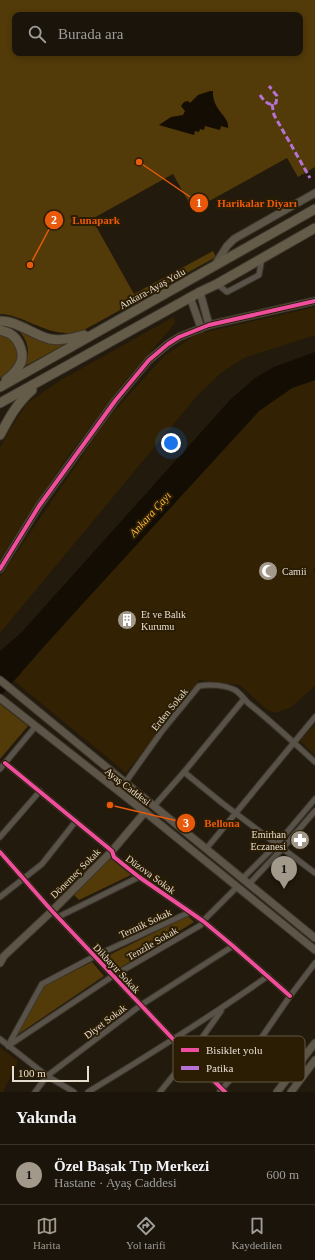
<!DOCTYPE html>
<html lang="tr">
<head>
<meta charset="utf-8">
<style>
  :root { --surface:#1a140a; --page:#272118; --text:#f1f3f6; --muted:#9f9e9c; --line:#38332b; --accent:#a2998b }
  body { margin:0; font-family:Georgia,serif; background:var(--page); color:var(--text) }
  .scale { position:absolute; left:12px; bottom:10px; width:77px; box-sizing:border-box; padding-left:4px; border:2px solid #e7ddcf; border-top:0; font-size:11px; line-height:14px; white-space:nowrap; color:#e7ddcf; -webkit-text-stroke:3px #2b1d04; paint-order:stroke }
  .you { position:absolute; left:171px; top:443px; width:14px; height:14px; margin:-10px; border:3px solid #fff; border-radius:50%; background:#1a73e8; box-shadow:0 0 0 6px #1a73e833 }
  .badge { display:grid; place-items:center; width:26px; height:26px; border-radius:50%; background:var(--accent); color:#111; font-size:13px; font-weight:700 }
  .pin { position:absolute; translate:-50% -33px; filter:drop-shadow(0 1px 2px #0008) }
  .pin::after { content:''; position:absolute; top:21px; width:14px; height:12px; background:inherit; clip-path:polygon(0 0,100% 0,50% 100%) }
  .list { margin:0; padding:0; list-style:none }
  h2 { display:flex; justify-content:space-between; align-items:center; height:52px; margin:0; padding:0 16px; font-size:17px }
  h2 small { font-size:13px; font-weight:400; color:var(--muted) }
  .list li { display:grid; grid-template-columns:26px 1fr auto; gap:12px; align-items:center; box-sizing:border-box; height:60px; padding:0 16px; border-top:1px solid var(--line) }
  .list b { display:block; font-size:15px; white-space:nowrap }
  .list p { margin:0; font-size:13px; white-space:nowrap; color:var(--muted) }
  .list em { font-size:13px; font-style:normal; color:var(--muted) }
  .icon { flex:none; width:22px; height:22px; fill:none; stroke:currentColor; stroke-width:2; stroke-linecap:round; stroke-linejoin:round }
  .map { position:relative; flex:none; width:315px; height:1092px; overflow:hidden }
  .search { position:absolute; background:var(--surface); box-shadow:0 2px 6px #0003; left:12px; right:12px; top:12px; height:44px; display:flex; align-items:center; gap:10px; box-sizing:border-box; padding:0 14px; border-radius:8px; color:var(--muted); font-size:15px }
  .sheet { height:112px; background:var(--surface) }
  nav { display:flex; justify-content:space-around; align-items:center; box-sizing:border-box; height:56px; border-top:1px solid var(--line); background:var(--surface); font-size:11px; color:var(--muted) }
  nav a { display:grid; justify-items:center; gap:2px }
  nav .on { color:var(--accent) }
  .map>svg:first-child { display:block }
  .built { fill:#322102 }
  .green { fill:#523a09; fill-rule:evenodd }
  .water { fill:#130d03 }
  .lines { fill:none; stroke-linecap:round; stroke-linejoin:round }
  .street-casing { stroke:#3c362d; stroke-width:7 }
  .secondary-casing { stroke:#3c362d; stroke-width:9 }
  .highway-casing { stroke:#3c362d; stroke-width:11 }
  .street { stroke:#585248; stroke-width:5 }
  .secondary { stroke:#5c5548; stroke-width:7 }
  .highway { stroke:#645b48; stroke-width:9 }
  .quiet { stroke:#b673d3; stroke-width:3; stroke-dasharray:6 3; stroke-linecap:butt }
  .cycleway-casing { stroke:#2b1d04; stroke-width:6 }
  .cycleway { stroke:#ef4d9e; stroke-width:4 }
  .labels { text-anchor:middle; stroke-width:4; stroke-linejoin:round; paint-order:stroke }
  .street-label { font-size:10px; fill:#e7ddcf; stroke:#2b1d04 }
  .poi-label { font-size:10px; fill:#e7ddcf; stroke:#2b1d04; text-anchor:start }
  .water-label { font-size:11px; font-style:italic; fill:#f7b536; stroke:#2b1d04 }
  .key { fill:#2b1d04; stroke:#635741; stroke-width:1 }
  .key-label { font-size:11px; fill:#e7ddcf }
  .leader { fill:none; stroke:#e8590c; stroke-width:1.5 }
  .callout-dot { fill:#e8590c; stroke:#2b1d04; stroke-width:1.5 }
  .mark-label { font-size:12px; text-anchor:middle; font-weight:bold; fill:#fff }
  .callout-label { font-size:11px; text-anchor:middle; font-weight:bold; fill:#e8590c; stroke:#2b1d04; stroke-width:4; stroke-linejoin:round; paint-order:stroke }
</style>
</head>
<body>
<div class="map">
<svg width="315" height="1092" viewBox="0 0 315 1092">
  <rect width="100%" height="100%" fill="#221a0d"/>
  <g class="built">
    <polygon points="315,307 315,335 244,358 221,373 197,396 0,633 0,577 108,418 164,356 197,334"/>
    <polygon points="173,317 176,322 126,380 65,460 0,559 0,448 7,434 27,403 61,380"/>
    <polygon points="315,380 315,567 313,569 315,573 315,686 291,707 276,713 267,710 240,685 199,680 126,773 14,681 85,601 259,411 292,388"/>
    <polygon points="315,724 315,756 300,741"/>
    <polygon points="0,1047 18,1061 3,1092 0,1092"/>
  </g>
  <g class="green">
    <path d="M0,0H315V167L298,177L287,158L193,210L173,174L92,219L134,294L213,251L216,257L84,330C79,331 73,333 69,333C44,334 24,315 0,314ZM15,15H300V53H15Z"/>
    <path d="M16,328L69,342L25,366C31,351 28,339 16,328Z"/>
    <path d="M0,334C25,344 23,366 0,378Z"/>
    <polygon points="0,704 28,726 0,759"/>
    <polygon points="109,857 131,875 79,900 74,895"/>
    <polygon points="188,916 194,922 115,971 103,958"/>
    <polygon points="92,962 104,976 17,1035 44,986"/>
  </g>
  <g class="water">
    <path d="M210,91H213C212,111 230,116 228,128L221,126L220,130L205,126L204,130L200,129L199,132L195,131L194,135L159,125L171,117L183,115L185,111L181,106L184,102L188,101L190,103L198,95Z"/>
    <polygon points="315,352 315,380 292,388 259,411 43,647 0,697 0,651 20,634 230,400 255,378 274,367"/>
  </g>
  <g class="lines">
    <g class="street-casing">
      <g id="street">
        <polyline points="217,284 227,292 259,275 262,258"/>
        <polyline points="5,763 112,851 114,857 139,877 203,921 233,946 290,996"/>
        <polyline points="0,769 35,727"/>
        <polyline points="184,772 222,803 315,873"/>
        <path d="M125,783L162,731L199,686C210,684 225,685 235,690C240,693 244,699 248,703C272,722 293,742 315,762"/>
        <polyline points="154,806 184,772 244,699"/>
        <polyline points="0,837 40,791"/>
        <polyline points="206,849 315,717"/>
        <polyline points="0,852 52,911 189,1056 225,1092"/>
        <polyline points="242,879 277,844 315,799"/>
        <polyline points="249,884 283,848 315,811"/>
        <polyline points="0,897 42,864 76,821"/>
        <polyline points="58,917 139,877"/>
        <polyline points="0,1039 47,1076 74,1092"/>
        <polyline points="9,1044 42,984 95,956 190,912"/>
        <polyline points="8,1046 113,976 201,925 203,921 237,887"/>
        <polyline points="220,1091 240,1069 290,996 315,963"/>
        <polyline points="35,1092 47,1076 141,1005 233,946"/>
        <path d="M88,1092C149,1055 210,1017 268,976"/>
        <polyline points="160,1092 189,1056 221,1011"/>
      </g>
    </g>
    <g class="secondary-casing">
      <g id="secondary">
        <polyline points="215,265 227,246 234,239 315,193"/>
        <polyline points="200,292 209,325"/>
        <polyline points="190,297 201,328"/>
        <polyline points="0,569 39,506 115,401 149,360 168,344 179,337 209,325 315,301"/>
        <polyline points="0,680 315,938"/>
        <polyline points="0,698 145,812 315,950"/>
        <polyline points="0,963 4,956 52,911 112,851 145,812"/>
        <polyline points="277,1092 315,1043"/>
        <polyline points="291,1092 315,1060"/>
      </g>
    </g>
    <g class="highway-casing">
      <g id="highway">
        <path d="M0,321C18,321 33,335 50,339C62,341 73,338 84,335"/>
        <path d="M0,330C3,331 6,332 9,333C20,339 26,356 19,366C16,372 11,376 6,380"/>
        <polyline points="0,387 315,209"/>
        <polyline points="0,403 200,292 217,284 315,228"/>
        <path d="M0,435C9,418 17,403 32,390"/>
      </g>
    </g>
    <use href="#street" class="street"/>
    <use href="#secondary" class="secondary"/>
    <use href="#highway" class="highway"/>
    <g class="quiet">
      <path d="M260,95C264,101 269,107 276,103L277,96L269,86"/>
      <polyline points="272,104 274,115 310,178"/>
    </g>
    <g class="cycleway-casing">
      <g id="cycleway">
        <polyline points="0,569 39,506 115,401 149,360 168,344 179,337 209,325 315,301"/>
        <polyline points="5,763 112,851 114,857 139,877 203,921 233,946 290,996"/>
        <polyline points="0,852 52,911 189,1056 225,1092"/>
      </g>
    </g>
    <use href="#cycleway" class="cycleway"/>
  </g>
  <defs>
    <g id="mosque-disc" transform="scale(1)"><circle r="9.5" fill="#a2998b" stroke="#2b1d04"/><path d="M3.5-4.9A6 6 0 1 0 3.5 4.9A5 5 0 1 1 3.5-4.9Z" fill="#fff"/></g>
    <g id="building-disc" transform="scale(1)"><circle r="9.5" fill="#a2998b" stroke="#2b1d04"/><path d="M-4-6H4V6H1V3H-1V6H-4ZM-2.5-4.3h1.7v1.8h-1.7ZM.8-4.3h1.7v1.8H.8ZM-2.5-1h1.7V.8h-1.7ZM.8-1h1.7V.8H.8Z" fill="#fff"/></g>
    <g id="pharmacy-disc" transform="scale(1)"><circle r="9.5" fill="#a2998b" stroke="#2b1d04"/><path d="M-2-6h4v4h4v4h-4v4h-4v-4h-4v-4h4Z" fill="#fff"/></g>
  </defs>
  <g fill-rule="evenodd">
    <use href="#mosque-disc" x="268" y="571"/>
    <use href="#building-disc" x="127" y="620"/>
    <use href="#pharmacy-disc" x="300" y="840"/>
  </g>
  <g class="labels">
    <g class="street-label">
      <text transform="translate(152 288) rotate(-29)" y="4">Ankara-Ayaş Yolu</text>
      <text transform="translate(169 709) rotate(-51)" y="4">Erden Sokak</text>
      <text transform="translate(128 786) rotate(38)" y="4">Ayaş Caddesi</text>
      <text transform="translate(75 873) rotate(-45)" y="4">Dönemeç Sokak</text>
      <text transform="translate(151 874) rotate(36)" y="4">Düzova Sokak</text>
      <text transform="translate(145 923) rotate(-25)" y="4">Termik Sokak</text>
      <text transform="translate(152 943) rotate(-30)" y="4">Tenzile Sokak</text>
      <text transform="translate(117 968) rotate(47)" y="4">Dikbayır Sokak</text>
      <text transform="translate(105 1021) rotate(-37)" y="4">Diyet Sokak</text>
    </g>
    <g class="poi-label">
      <text x="282" y="575">Camii</text>
      <text x="141" y="618">Et ve Balık<tspan x="141" dy="12">Kurumu</tspan></text>
      <text x="286" y="838" text-anchor="end">Emirhan<tspan x="286" dy="12">Eczanesi</tspan></text>
    </g>
    <g class="water-label">
      <text transform="translate(150 514) rotate(-48)" y="4">Ankara Çayı</text>
    </g>
  </g>
  <rect x="173" y="1036" width="132" height="46" rx="6" class="key"/>
  <rect x="181" y="1048" width="18" height="4" fill="#ef4d9e"/>
  <rect x="181" y="1066" width="18" height="4" fill="#b673d3"/>
  <g class="key-label">
    <text x="206" y="1054">Bisiklet yolu</text>
    <text x="206" y="1072">Patika</text>
  </g>
  <path class="leader" d="M139 162L199 203M30 265L54 220M110 805L186 823"/>
  <g class="callout-dot">
    <circle cx="139" cy="162" r="4"/>
    <circle cx="30" cy="265" r="4"/>
    <circle cx="110" cy="805" r="4"/>
    <circle cx="199" cy="203" r="10"/>
    <circle cx="54" cy="220" r="10"/>
    <circle cx="186" cy="823" r="10"/>
  </g>
  <g class="mark-label">
    <text x="199" y="207">1</text>
    <text x="54" y="224">2</text>
    <text x="186" y="827">3</text>
  </g>
  <g class="callout-label">
    <text x="257" y="207">Harikalar Diyarı</text>
    <text x="96" y="224">Lunapark</text>
    <text x="222" y="827">Bellona</text>
  </g>
</svg>
<div class="scale">100 m</div>
<div class="you"></div>
<div class="pin badge" style="left:284px;top:889px">1</div>
<div class="search"><svg class="icon" aria-label="search" viewBox="0 0 24 24"><circle cx="10" cy="10" r="6"/><path d="M15 15l6 6"/></svg>Burada ara</div>
</div>
<section class="sheet">
<h2>Yakında<small></small></h2>
<ul class="list">
<li><span class="badge">1</span><div><b>Özel Başak Tıp Merkezi</b><p>Hastane · Ayaş Caddesi</p></div><em>600 m</em></li>
</ul>
</section>
<nav>
<a class="on"><svg class="icon" aria-label="map" viewBox="0 0 24 24"><path d="M3 6l6-2 6 2 6-2v14l-6 2-6-2-6 2zM9 4v14M15 6v14"/></svg>Harita</a>
<a><svg class="icon" aria-label="directions" viewBox="0 0 24 24"><path d="M12 3l9 9-9 9-9-9zM9 14v-3h6M13 9l2 2-2 2"/></svg>Yol tarifi</a>
<a><svg class="icon" aria-label="saved" viewBox="0 0 24 24"><path d="M7 4h10v16l-5-4-5 4z"/></svg>Kaydedilen</a>
</nav>
</body>
</html>
